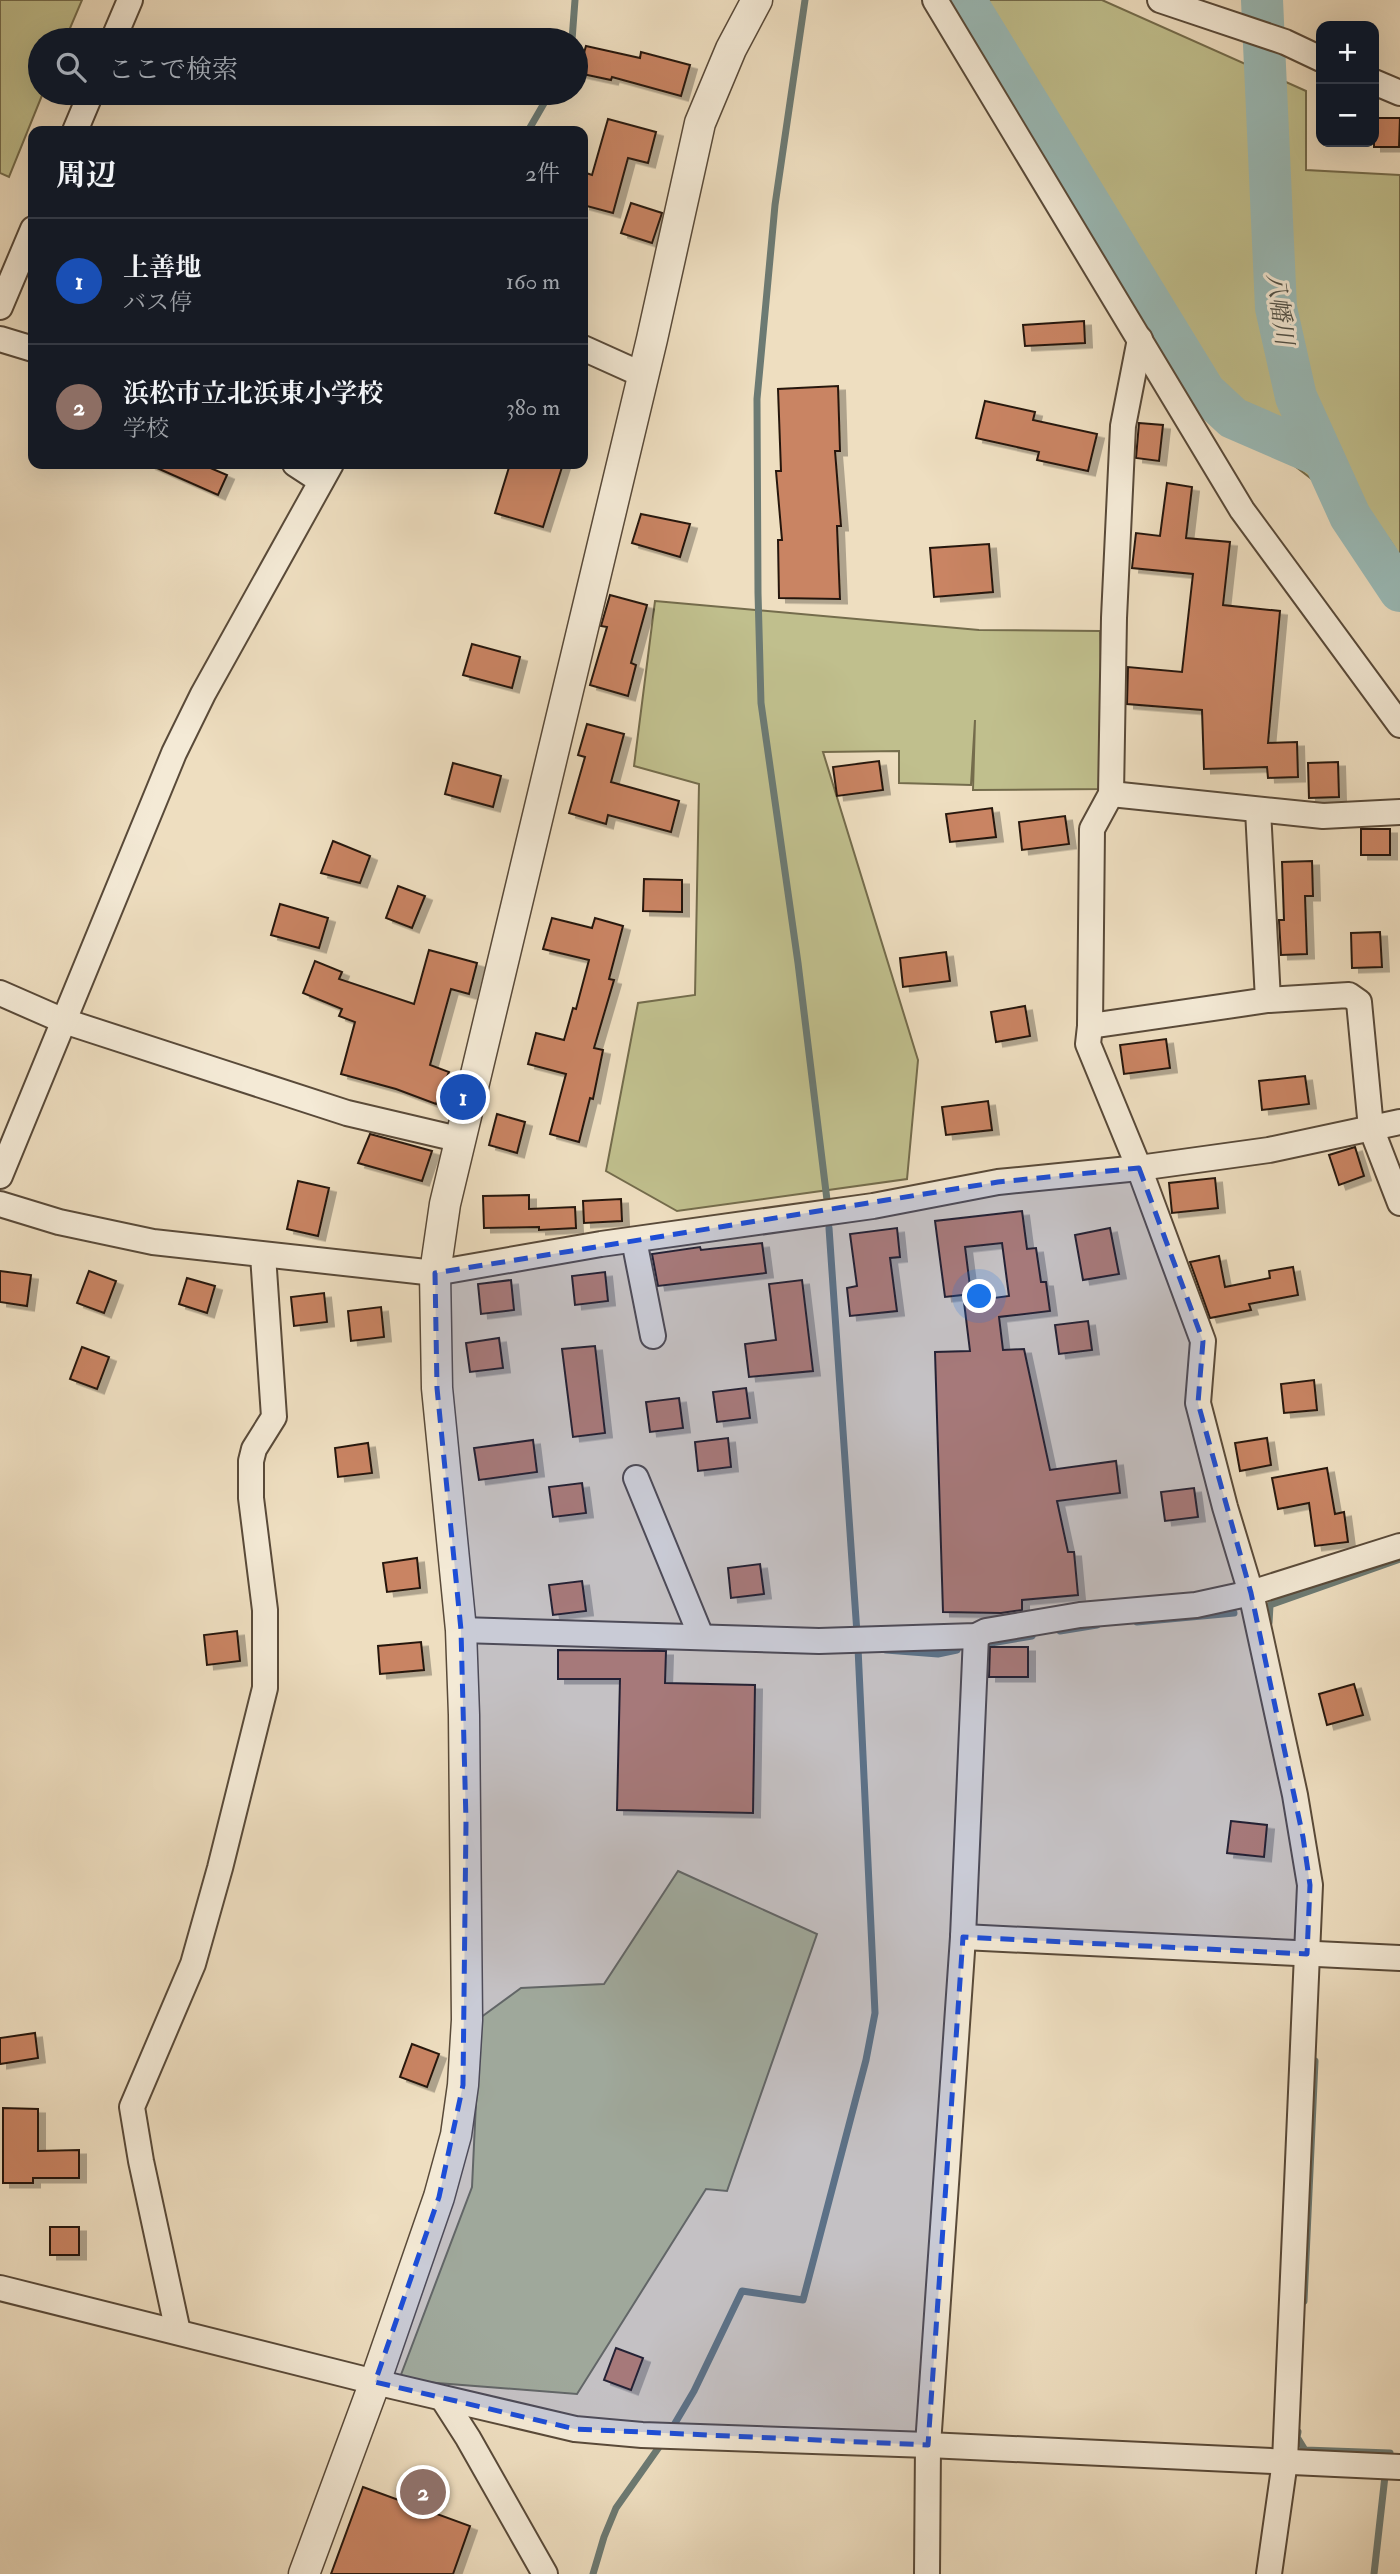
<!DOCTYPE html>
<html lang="ja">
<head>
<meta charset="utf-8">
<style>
  :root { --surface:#171b24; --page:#20242c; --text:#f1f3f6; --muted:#9ea1a6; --line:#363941; --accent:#0b8043 }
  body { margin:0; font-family:"IM FELL Double Pica","Noto Serif JP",serif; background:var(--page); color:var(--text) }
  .controls { position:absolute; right:21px; top:21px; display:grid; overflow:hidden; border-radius:14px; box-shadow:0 7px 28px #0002 }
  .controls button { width:63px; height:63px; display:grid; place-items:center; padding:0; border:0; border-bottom:2px solid var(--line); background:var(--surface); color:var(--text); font:35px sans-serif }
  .you { position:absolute; left:980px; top:1297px; width:24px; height:24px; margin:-18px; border:5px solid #fff; border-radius:50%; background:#1a73e8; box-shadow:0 0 0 10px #1a73e833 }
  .badge { display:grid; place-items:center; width:46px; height:46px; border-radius:50%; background:var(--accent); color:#fff; font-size:23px; font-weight:700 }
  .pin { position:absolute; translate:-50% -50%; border:4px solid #fff; box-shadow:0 2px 7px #0006 }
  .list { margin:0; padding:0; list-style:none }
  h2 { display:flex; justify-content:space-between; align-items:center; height:91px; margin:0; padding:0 28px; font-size:30px }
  h2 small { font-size:23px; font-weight:400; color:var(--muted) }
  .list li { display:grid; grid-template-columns:46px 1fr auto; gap:21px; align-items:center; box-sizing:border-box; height:126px; padding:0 28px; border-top:2px solid var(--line) }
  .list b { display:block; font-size:26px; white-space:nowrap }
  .list p { margin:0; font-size:23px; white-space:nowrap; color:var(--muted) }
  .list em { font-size:23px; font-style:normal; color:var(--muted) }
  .icon { flex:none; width:38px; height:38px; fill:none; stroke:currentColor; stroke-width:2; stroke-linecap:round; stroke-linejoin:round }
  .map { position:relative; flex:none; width:1400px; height:2574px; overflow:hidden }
  .search { position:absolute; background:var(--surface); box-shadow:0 7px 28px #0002; left:28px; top:28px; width:560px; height:77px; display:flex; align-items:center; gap:18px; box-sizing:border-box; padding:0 24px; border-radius:38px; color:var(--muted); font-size:26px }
  .panel { position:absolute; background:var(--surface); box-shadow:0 7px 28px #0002; left:28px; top:126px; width:560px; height:343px; border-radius:14px }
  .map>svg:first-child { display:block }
  .green { fill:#c0bf8d; stroke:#746c4c; stroke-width:2 }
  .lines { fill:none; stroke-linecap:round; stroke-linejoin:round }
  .stream { stroke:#6c7a73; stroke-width:7 }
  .river { stroke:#9abbb8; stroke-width:42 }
  .building { fill:#c98464; stroke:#27180c; stroke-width:2; filter:url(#shadow) }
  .minor-casing { stroke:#594a39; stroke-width:28 }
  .tertiary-casing { stroke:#594a39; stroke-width:33 }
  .minor { stroke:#f4ead6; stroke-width:24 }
  .tertiary { stroke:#f4ead6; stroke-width:30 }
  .marked { fill:#1d4ed8; fill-opacity:0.2; stroke:#1d4ed8; stroke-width:5; stroke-dasharray:14 9; stroke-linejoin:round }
  .labels { text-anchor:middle; stroke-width:6; stroke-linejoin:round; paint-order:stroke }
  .water-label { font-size:24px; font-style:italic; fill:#4f5148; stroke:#f4ead6 }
</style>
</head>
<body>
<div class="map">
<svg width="1400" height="2574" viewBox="0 0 1400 2574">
  <defs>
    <filter id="shadow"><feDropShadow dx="7" dy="4.5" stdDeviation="0" flood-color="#0004"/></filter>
  </defs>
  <rect width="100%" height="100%" fill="#eedec0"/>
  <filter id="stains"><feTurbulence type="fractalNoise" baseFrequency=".00286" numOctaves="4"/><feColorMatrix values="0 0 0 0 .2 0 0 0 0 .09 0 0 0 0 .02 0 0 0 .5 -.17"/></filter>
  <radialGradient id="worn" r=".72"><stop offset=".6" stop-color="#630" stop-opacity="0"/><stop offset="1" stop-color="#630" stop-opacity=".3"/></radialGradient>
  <g class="green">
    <polygon points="0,0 82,0 65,40 40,40 40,93 43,93 9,177 0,173"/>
    <polygon points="978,0 1102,0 1306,91 1306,170 1400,175 1400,557 1389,539 1278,453 1218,396"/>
    <polygon points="655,601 979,630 1100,631 1103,789 973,790 975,720 971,785 899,783 899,751 823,752 918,1060 907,1179 677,1211 606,1171 638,1003 695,995 699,784 634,766"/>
    <polygon points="678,1871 817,1934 727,2191 706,2189 577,2394 399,2380 472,2187 480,2018 521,1988 604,1984"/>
  </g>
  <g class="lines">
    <g class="stream">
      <polyline points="805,0 775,205 757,399 758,593 761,703 798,963 827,1200"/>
      <polyline points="572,40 575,0"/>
      <polyline points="528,131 550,93"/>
      <polyline points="1137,1622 1234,1613"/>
      <polyline points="1269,1623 1270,1605 1400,1559"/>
      <polyline points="1060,1631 1097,1625"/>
      <polyline points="985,1644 1032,1636"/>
      <polyline points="886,1650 938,1654 957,1650"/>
      <polyline points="1304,2301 1315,2061"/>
      <polyline points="671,2430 694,2391 742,2291 803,2300 866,2060 875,2013 858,1648 829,1228"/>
      <polyline points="1298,2432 1297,2437 1305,2450 1390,2453"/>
      <polyline points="593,2574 604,2537 616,2508 664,2440"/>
      <polyline points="1374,2574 1385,2476"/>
    </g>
    <g class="river">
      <polyline points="965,0 1205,392 1233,418 1323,457"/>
      <polyline points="1262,0 1276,308 1296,397 1350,516 1400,591"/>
    </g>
  </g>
  <g class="building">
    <polygon points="586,46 640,58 641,52 690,65 681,96 612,77 611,80 578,73"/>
    <polygon points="1374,118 1400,118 1399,147 1374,147"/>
    <polygon points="608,119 656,132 648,163 628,158 613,213 583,205 583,172 592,175"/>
    <polygon points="631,203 662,213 652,243 621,233"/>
    <polygon points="1084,321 1085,343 1025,346 1023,325"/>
    <polygon points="838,386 840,451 835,451 841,526 837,526 840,599 779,598 778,540 782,540 776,471 781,471 778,389"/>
    <polygon points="985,401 1035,412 1033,420 1097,434 1088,471 1037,460 1039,452 976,438"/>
    <polygon points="1139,423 1163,425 1159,461 1136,458"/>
    <polygon points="148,464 201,464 227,475 218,495"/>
    <polygon points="510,464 563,464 543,527 495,513"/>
    <polygon points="1167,483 1192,487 1186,538 1230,542 1223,605 1280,611 1268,743 1297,742 1298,777 1268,778 1267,767 1204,769 1202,710 1127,704 1128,667 1182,672 1193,574 1132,568 1136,533 1160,536"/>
    <polygon points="641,514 690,524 680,557 632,543"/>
    <polygon points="989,544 993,592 934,597 930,548"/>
    <polygon points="610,595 647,605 631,663 636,665 628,696 590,685 607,627 601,626"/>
    <polygon points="472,644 520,657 512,688 463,675"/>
    <polygon points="587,724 624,734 611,782 679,801 671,832 608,815 606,824 569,813 585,757 578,755"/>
    <polygon points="879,761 883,790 837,796 833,767"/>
    <polygon points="1338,762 1339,797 1309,798 1308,763"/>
    <polygon points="453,763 501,776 493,807 445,794"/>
    <polygon points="992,808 996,837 950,842 946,814"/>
    <polygon points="1065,816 1069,844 1022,850 1019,822"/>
    <rect x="1361" y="829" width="29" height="26"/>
    <polygon points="333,841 370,856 360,883 321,873"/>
    <polygon points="1312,861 1313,896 1305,896 1307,954 1281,955 1279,920 1284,920 1282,862"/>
    <polygon points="644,879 682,880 682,912 643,911"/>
    <polygon points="398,886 425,896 412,928 386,918"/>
    <polygon points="280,904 328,918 319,948 271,935"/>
    <polygon points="552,918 592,928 595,918 623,926 609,979 614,980 594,1048 603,1050 593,1099 590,1098 579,1142 550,1134 566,1074 528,1064 536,1033 564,1040 573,1008 576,1009 589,960 543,949"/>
    <polygon points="1380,932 1382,967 1352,968 1351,933"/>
    <polygon points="429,950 477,963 469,994 451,989 430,1065 449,1072 436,1104 396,1089 341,1074 355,1022 339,1016 342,1009 303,993 315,961 342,972 339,979 414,1004"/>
    <polygon points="946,952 950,981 903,987 900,958"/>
    <polygon points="1025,1006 1030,1036 996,1042 991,1012"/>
    <polygon points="1166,1039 1170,1068 1124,1074 1120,1045"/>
    <polygon points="1305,1076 1309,1104 1262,1110 1259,1081"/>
    <polygon points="988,1101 992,1130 946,1135 942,1107"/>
    <polygon points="497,1114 525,1122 517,1153 489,1145"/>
    <polygon points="370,1134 432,1151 422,1181 358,1163"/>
    <polygon points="1355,1147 1364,1176 1339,1185 1329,1155"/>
    <polygon points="1215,1178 1218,1208 1172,1213 1169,1183"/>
    <polygon points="298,1181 329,1188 318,1236 287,1229"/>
    <polygon points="529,1195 529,1209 575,1207 576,1228 539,1230 539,1227 484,1228 483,1196"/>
    <polygon points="621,1199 622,1221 584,1223 583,1201"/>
    <polygon points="1022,1211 1027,1249 1036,1248 1041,1282 1046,1282 1050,1311 999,1317 1003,1350 1024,1349 1050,1470 1116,1461 1120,1493 1057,1501 1068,1552 1074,1552 1078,1595 1022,1600 1022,1610 1001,1613 943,1612 935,1352 970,1351 964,1302 1009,1296 1002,1243 965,1247 971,1294 945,1297 935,1221"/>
    <polygon points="897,1228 900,1257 890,1258 897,1311 850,1316 847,1288 857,1286 850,1234"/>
    <polygon points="1110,1228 1119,1274 1083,1280 1075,1235"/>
    <polygon points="762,1243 766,1273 658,1286 652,1254 700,1247 701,1250"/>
    <polygon points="1219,1256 1225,1287 1270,1278 1269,1271 1293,1267 1298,1295 1249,1304 1251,1310 1210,1318 1190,1262"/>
    <polygon points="0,1271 31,1275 27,1306 0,1302"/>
    <polygon points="89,1271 116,1281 104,1313 77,1303"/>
    <polygon points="605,1272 608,1301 575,1305 572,1276"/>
    <polygon points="187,1278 215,1286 207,1313 179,1304"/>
    <polygon points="511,1280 514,1310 481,1314 478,1284"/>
    <polygon points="802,1280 813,1371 749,1377 745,1344 776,1340 769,1284"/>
    <polygon points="324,1293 327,1322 294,1326 291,1297"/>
    <polygon points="381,1307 384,1337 351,1341 348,1311"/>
    <polygon points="1088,1321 1092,1350 1059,1354 1055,1325"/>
    <polygon points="499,1338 503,1368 470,1372 466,1343"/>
    <polygon points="595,1346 605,1433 573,1437 562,1349"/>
    <polygon points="82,1347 109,1357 97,1389 70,1379"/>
    <polygon points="1314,1380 1317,1410 1284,1413 1281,1384"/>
    <polygon points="746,1388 750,1418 717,1422 713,1392"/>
    <polygon points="679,1398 683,1428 650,1432 646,1402"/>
    <polygon points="728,1438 731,1467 698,1471 695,1442"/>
    <polygon points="1267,1438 1271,1465 1240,1471 1235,1443"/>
    <polygon points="533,1440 537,1472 479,1480 474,1448"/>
    <polygon points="368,1443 372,1473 338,1477 335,1448"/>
    <polygon points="1327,1468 1335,1514 1344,1512 1348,1542 1315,1546 1309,1503 1278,1509 1272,1478"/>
    <polygon points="582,1483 586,1513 553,1517 549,1487"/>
    <polygon points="1194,1488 1198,1517 1165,1521 1161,1492"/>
    <polygon points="417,1558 420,1588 387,1592 383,1563"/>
    <polygon points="760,1564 764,1594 731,1598 728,1568"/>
    <polygon points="582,1581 586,1611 553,1615 549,1585"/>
    <polygon points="237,1631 240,1661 207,1665 204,1635"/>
    <polygon points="421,1642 424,1670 380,1674 378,1646"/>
    <polygon points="990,1647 1028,1647 1028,1677 989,1677"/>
    <polygon points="558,1650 666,1651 665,1683 755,1685 753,1813 617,1810 620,1679 558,1679"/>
    <polygon points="1354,1684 1363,1715 1327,1725 1319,1694"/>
    <polygon points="1231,1821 1267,1825 1264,1857 1227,1853"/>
    <polygon points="35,2033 38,2058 0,2064 0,2038"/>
    <polygon points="412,2044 439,2054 427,2087 400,2077"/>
    <polygon points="3,2108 38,2109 38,2151 79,2150 79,2178 33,2178 33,2183 3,2183"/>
    <rect x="50" y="2227" width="29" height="28"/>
    <polygon points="616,2348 643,2358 631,2390 604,2380"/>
    <polygon points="363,2487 470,2526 453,2574 331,2574"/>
  </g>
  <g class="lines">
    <g class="minor-casing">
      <g id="minor">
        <polyline points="935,0 1242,510 1400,725"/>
        <polyline points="1160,0 1285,42 1321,59"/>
        <polyline points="113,40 130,0"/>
        <polyline points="1374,82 1400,93"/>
        <polyline points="75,131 91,93"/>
        <polyline points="0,307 33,229"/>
        <polyline points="0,339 33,349"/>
        <polyline points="1140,339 1123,426 1114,618 1111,794 1092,829 1090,1026 1088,1044 1139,1168 1203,1341 1198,1403 1225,1507 1251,1593 1295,1795 1310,1885 1285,2461 1269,2574"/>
        <polyline points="583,348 643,375"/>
        <polyline points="295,464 321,481"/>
        <polyline points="1111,794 1323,816 1400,812"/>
        <polyline points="0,993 64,1021 347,1113 462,1140"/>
        <polyline points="1268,1000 1349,995 1359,1002 1371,1128 1400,1203"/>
        <polyline points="1090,1026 1268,1000 1258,810"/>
        <polyline points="0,1176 174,753 203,694 331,464"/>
        <polyline points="0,1204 59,1222 153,1242 435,1273 601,1244 873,1206 998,1182 1139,1168 1269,1150 1400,1122"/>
        <polyline points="634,1240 653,1336"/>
        <polyline points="636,1478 701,1636"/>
        <polyline points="461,1630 819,1641 976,1636 986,1631 1080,1615 1196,1605 1251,1593 1400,1546"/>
        <polyline points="963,1937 1400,1958"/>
        <polyline points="0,2288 375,2382 575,2429 642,2435 928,2445 1400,2467"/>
        <polyline points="178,2332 141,2161 132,2107 193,1964 220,1868 265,1688 265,1610 251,1498 251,1461 254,1449 274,1417 263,1255"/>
        <polyline points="443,2399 468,2438 545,2574"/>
        <polyline points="927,2574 928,2445 963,1937 976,1636"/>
      </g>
    </g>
    <g class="tertiary-casing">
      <polyline id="tertiary" points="304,2574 375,2382 439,2197 456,2135 463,2085 467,2020 464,1715 461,1630 437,1388 435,1273 445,1204 652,339 700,123 731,49 757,0"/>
    </g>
    <use href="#minor" class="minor"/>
    <use href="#tertiary" class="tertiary"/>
  </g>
  <path class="marked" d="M1139,1168L1203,1341L1198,1403L1251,1593L1303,1837L1310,1885L1307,1954L963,1937L928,2445L575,2429L375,2382L439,2197L463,2085L466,1821L461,1630L437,1388L435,1273L998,1182Z"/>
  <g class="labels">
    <g class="water-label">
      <text transform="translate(1280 309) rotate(82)" y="8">八幡川</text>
    </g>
  </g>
  <rect width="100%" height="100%" filter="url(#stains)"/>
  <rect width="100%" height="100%" fill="url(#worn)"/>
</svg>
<div class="controls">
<button>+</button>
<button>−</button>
</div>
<div class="you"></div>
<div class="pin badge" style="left:463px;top:1097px;background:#1a4fb4">1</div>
<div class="pin badge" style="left:423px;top:2492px;background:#8d6e63">2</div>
<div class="search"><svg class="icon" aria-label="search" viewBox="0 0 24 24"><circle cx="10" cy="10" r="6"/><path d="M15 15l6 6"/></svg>ここで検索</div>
<section class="panel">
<h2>周辺<small>2件</small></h2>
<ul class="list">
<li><span class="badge" style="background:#1a4fb4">1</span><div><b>上善地</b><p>バス停</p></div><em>160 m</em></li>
<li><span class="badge" style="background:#8d6e63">2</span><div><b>浜松市立北浜東小学校</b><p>学校</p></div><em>380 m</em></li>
</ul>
</section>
</div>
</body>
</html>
